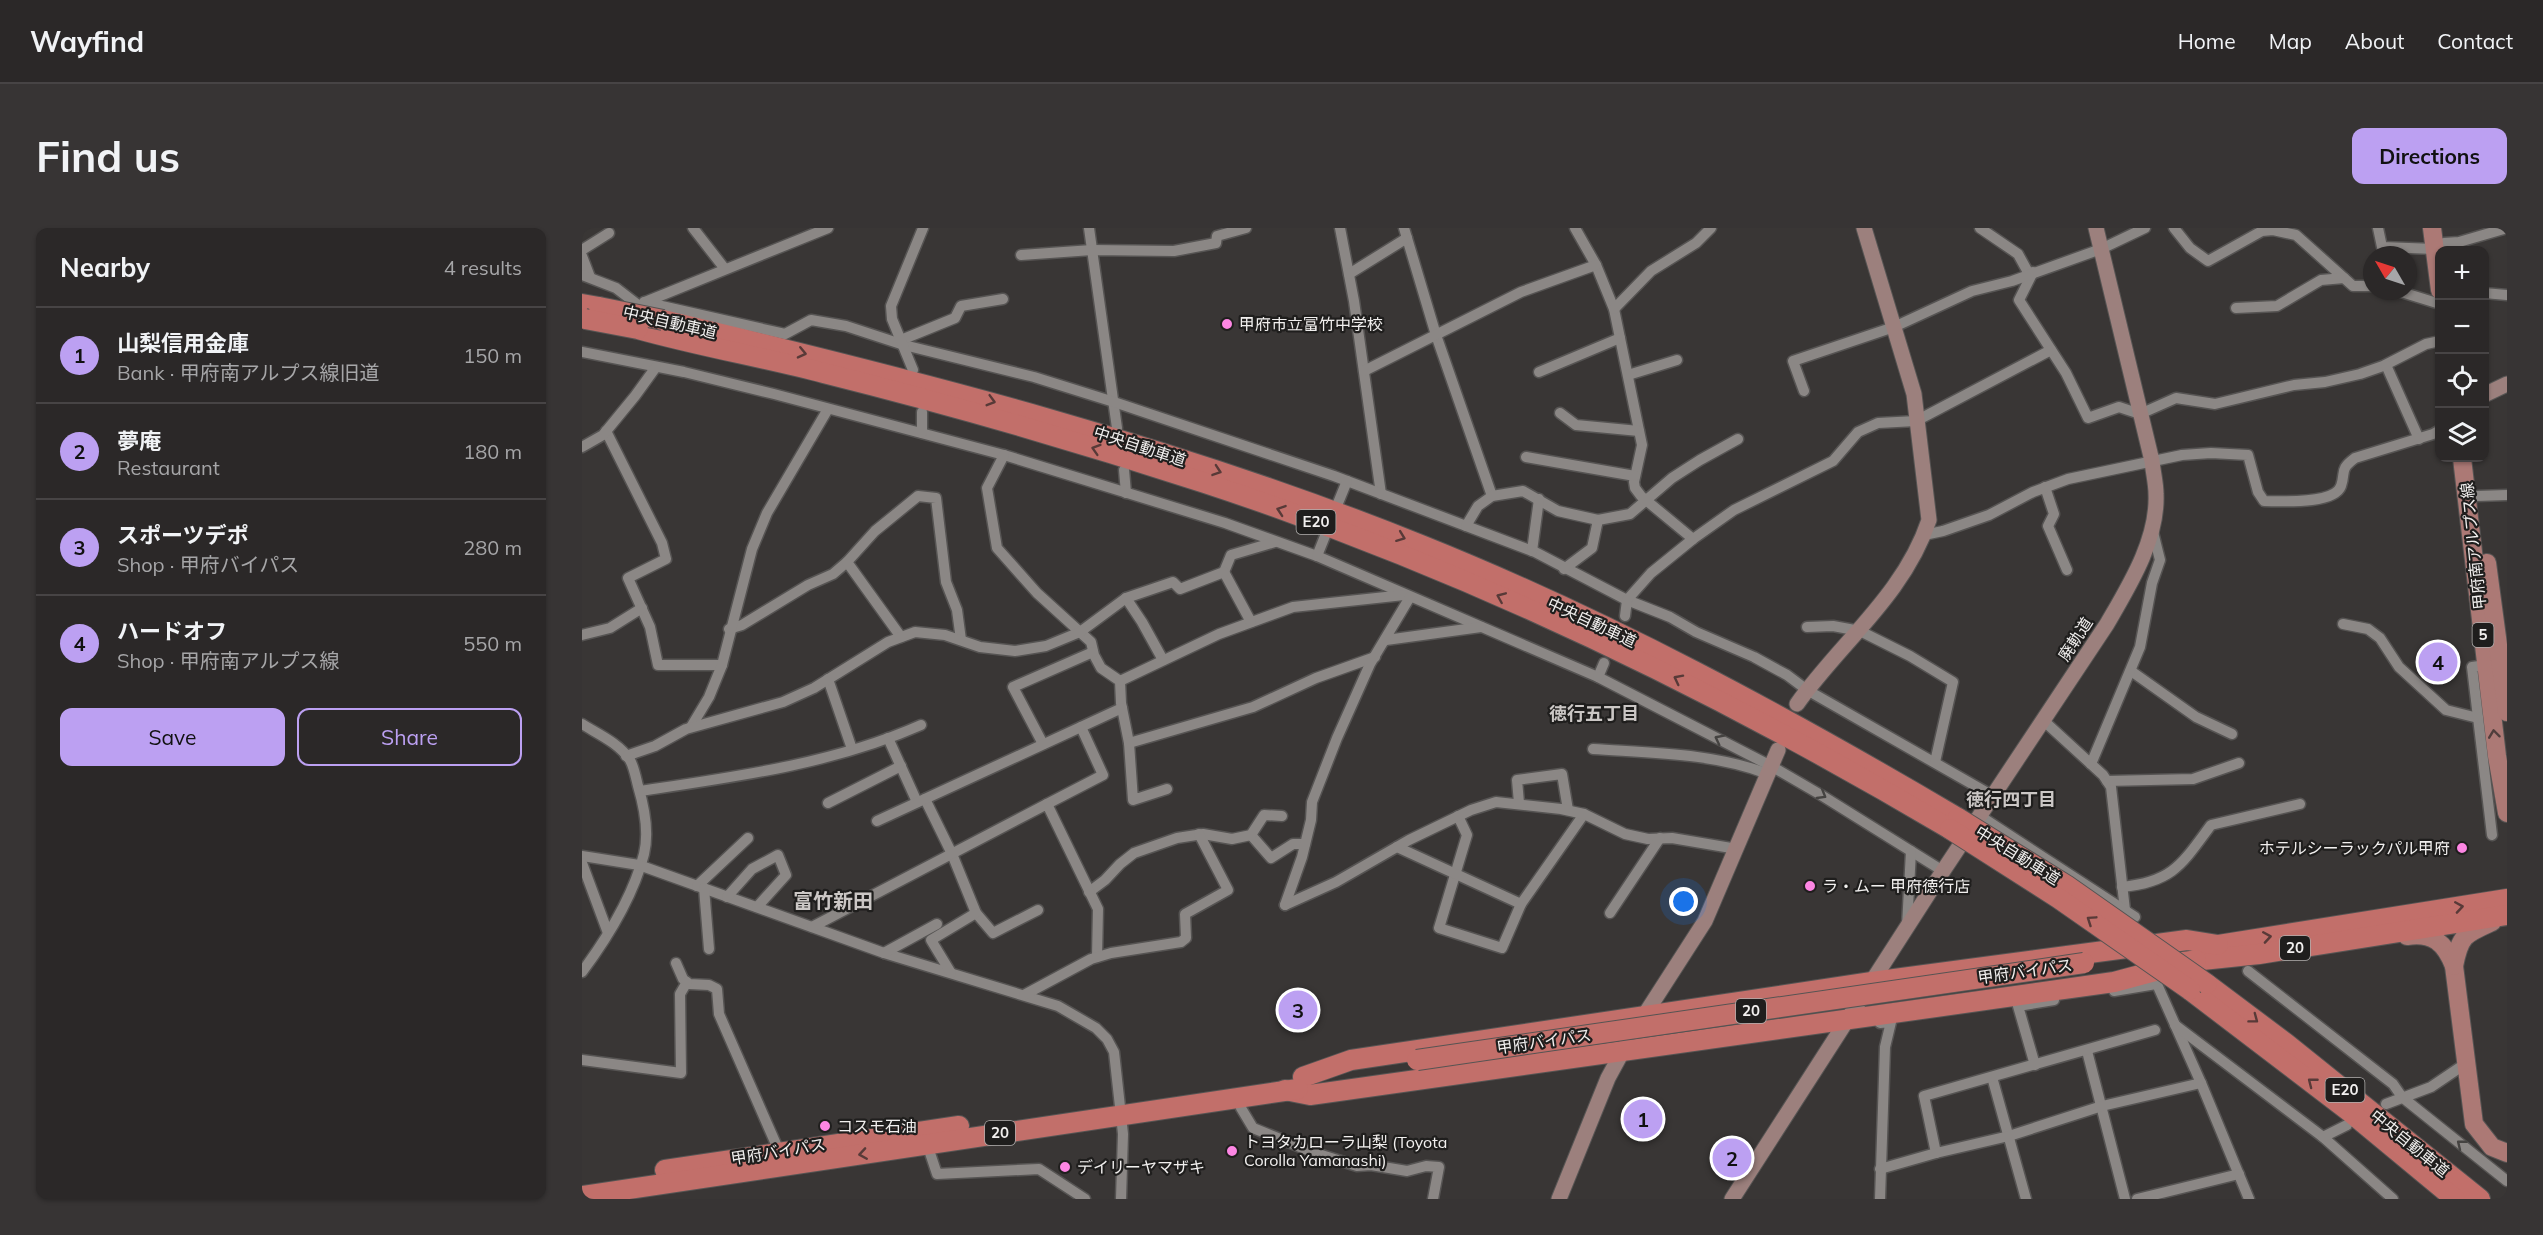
<!DOCTYPE html>
<html lang="en">
<head>
<meta charset="utf-8">
<style>
  :root { --surface:#2b2828; --page:#373434; --text:#f1f3f6; --muted:#a6a6a8; --line:#474445; --accent:#bca0f2 }
  body { margin:0; font-family:Mulish,"Noto Sans JP",sans-serif; background:var(--page); color:var(--text) }
  .controls { position:absolute; right:18px; top:18px; display:grid; overflow:hidden; border-radius:12px; box-shadow:0 2px 4px #0004 }
  .controls button { width:54px; height:54px; display:grid; place-items:center; padding:0; border:0; border-bottom:2px solid var(--line); background:var(--surface); color:var(--text); font:30px sans-serif }
  .compass { position:absolute; left:1781px; top:18px; width:54px; height:54px; border-radius:50%; background:var(--surface); box-shadow:0 2px 4px #0004; rotate:309deg }
  .you { position:absolute; left:1102px; top:674px; width:21px; height:21px; margin:-15px; border:4px solid #fff; border-radius:50%; background:#1a73e8; box-shadow:0 0 0 9px #1a73e833 }
  .badge { display:grid; place-items:center; width:39px; height:39px; border-radius:50%; background:var(--accent); color:#111; font-size:20px; font-weight:700 }
  .pin { position:absolute; translate:-50% -50%; border:3px solid #fff; box-shadow:0 2px 6px #0006 }
  .list { margin:0; padding:0; list-style:none }
  h2 { display:flex; justify-content:space-between; align-items:center; height:78px; margin:0; padding:0 24px; font-size:26px }
  h2 small { font-size:20px; font-weight:400; color:var(--muted) }
  .list li { display:grid; grid-template-columns:39px 1fr auto; gap:18px; align-items:center; box-sizing:border-box; height:96px; padding:0 24px; border-top:2px solid var(--line) }
  .list b { display:block; font-size:22px; white-space:nowrap }
  .list p { margin:0; font-size:20px; white-space:nowrap; color:var(--muted) }
  .list em { font-size:20px; font-style:normal; color:var(--muted) }
  .actions { display:flex; gap:12px; padding:18px 24px }
  .actions a { flex:1; padding:14px 0; border:2px solid var(--accent); border-radius:12px; text-align:center; font-size:21px; color:var(--accent) }
  .actions .main { background:var(--accent); color:#111 }
  .icon { flex:none; width:33px; height:33px; fill:none; stroke:currentColor; stroke-width:2; stroke-linecap:round; stroke-linejoin:round }
  .map { position:relative; flex:none; width:1925px; height:971px; overflow:hidden; border-radius:12px }
  header { display:flex; align-items:center; gap:36px; box-sizing:border-box; height:84px; padding:0 30px; background:var(--surface); border-bottom:2px solid var(--line) }
  header strong { font-size:28px }
  nav { display:flex; gap:33px; margin-inline-start:auto; font-size:21px }
  .intro { display:flex; align-items:center; justify-content:space-between; box-sizing:border-box; height:144px; padding:0 36px }
  h1 { margin:0; font-size:42px }
  .button { padding:15px 27px; border-radius:12px; background:var(--accent); color:#111; font-size:21px; font-weight:700 }
  main { display:flex; gap:36px; padding:0 36px }
  aside { flex:1; background:var(--surface); border-radius:12px; box-shadow:0 2px 4px #0004 }
  .map>svg:first-child { display:block }
  .lines { fill:none; stroke-linecap:round; stroke-linejoin:round }
  .street-casing { stroke:#565453; stroke-width:13 }
  .secondary-casing { stroke:#565453; stroke-width:17 }
  .primary-casing { stroke:#565453; stroke-width:20 }
  .highway-casing { stroke:#565453; stroke-width:22 }
  .street { stroke:#8b8785; stroke-width:10 }
  .secondary { stroke:#9c807d; stroke-width:15 }
  .primary { stroke:#ac7975; stroke-width:18 }
  .highway { stroke:#c26f6a; stroke-width:20 }
  .highway-bridge-casing { stroke:#565453; stroke-width:22; stroke-linecap:butt }
  .highway-bridge { stroke:#c26f6a; stroke-width:20 }
  .oneway { stroke:#583a38 }
  .oneway2 { stroke:#503e3c }
  .oneway3 { stroke:#454341 }
  .poi-dot { fill:#fd86e3; stroke:#1f1e1d; stroke-width:2 }
  .labels { text-anchor:middle; stroke-width:4.5; stroke-linejoin:round; paint-order:stroke }
  .shield { fill:#1f1e1d; stroke:#b2b0af; stroke-width:1.5 }
  .shield-label { font-size:15px; font-weight:bold; fill:#f1efee }
  .street-label { font-size:16px; fill:#f1efee; stroke:#1f1e1d }
  .poi-label { font-size:16px; fill:#f1efee; stroke:#1f1e1d; text-anchor:start }
  .neighbourhood-label { font-size:18px; font-weight:bold; fill:#cbc7c5; stroke:#1f1e1d }
  .quarter-label { font-size:20px; font-weight:bold; fill:#cbc7c5; stroke:#1f1e1d }
</style>
</head>
<body>
<header>
<strong>Wayfind</strong>
<nav><a>Home</a><a>Map</a><a>About</a><a>Contact</a></nav>
</header>
<div class="intro"><h1>Find us</h1><a class="button">Directions</a></div>
<main>
<aside>
<h2>Nearby<small>4 results</small></h2>
<ul class="list">
<li><span class="badge">1</span><div><b>山梨信用金庫</b><p>Bank · 甲府南アルプス線旧道</p></div><em>150 m</em></li>
<li><span class="badge">2</span><div><b>夢庵</b><p>Restaurant</p></div><em>180 m</em></li>
<li><span class="badge">3</span><div><b>スポーツデポ</b><p>Shop · 甲府バイパス</p></div><em>280 m</em></li>
<li><span class="badge">4</span><div><b>ハードオフ</b><p>Shop · 甲府南アルプス線</p></div><em>550 m</em></li>
</ul>
<div class="actions"><a class="main">Save</a><a>Share</a></div>
</aside>
<div class="map">
<svg width="1925" height="971" viewBox="0 0 1925 971">
  <rect width="100%" height="100%" fill="#393635"/>
  <g class="lines">
    <g class="street-casing">
      <g id="street">
        <polyline points="111,0 143,41"/>
        <polyline points="507,0 535,200"/>
        <polyline points="758,0 772,73 799,266"/>
        <polyline points="822,0 854,107 910,268"/>
        <polyline points="993,0 1014,37 1032,81 1060,217 1052,254 1053,260 1059,268 1111,311"/>
        <polyline points="1398,0 1436,26 1447,46"/>
        <polyline points="1592,0 1608,20 1626,33 1680,3 1691,2 1714,7 1771,58 1790,58"/>
        <polyline points="1796,0 1800,19 1853,21"/>
        <polyline points="1862,15 1877,14 1925,0"/>
        <polyline points="0,22 27,5"/>
        <polyline points="439,27 510,22 592,23 634,15 635,8 664,0"/>
        <polyline points="0,28 8,49"/>
        <polyline points="1451,44 1437,72 1484,145 1506,190 1537,179 1558,186 1594,170 1633,176 1712,157 1743,154 1778,146 1801,138 1844,116 1858,113"/>
        <polyline points="767,46 825,10"/>
        <polyline points="0,47 34,60 56,77"/>
        <polyline points="1816,63 1858,76"/>
        <polyline points="1902,65 1925,67"/>
        <polyline points="62,74 203,106 229,92 264,98 322,117 452,149 532,174 752,248 953,324 1045,372 1088,389 1114,404 1172,429 1205,447 1225,462 1411,568"/>
        <polyline points="63,74 246,0"/>
        <polyline points="1654,80 1695,78 1739,52 1762,50"/>
        <polyline points="1032,81 1069,43 1114,15 1129,0"/>
        <polyline points="319,112 373,90 379,78 421,71"/>
        <polyline points="0,124 102,144 192,166 422,227 643,295 735,328 1016,449 1189,538 1239,567 1361,643"/>
        <polyline points="1804,137 1837,211"/>
        <polyline points="331,142 310,91 309,78 341,0"/>
        <polyline points="782,143 939,64 1014,37"/>
        <polyline points="957,144 1038,110"/>
        <polyline points="1046,147 1095,132"/>
        <polyline points="1222,163 1211,133 1312,99 1390,63 1430,53 1519,21 1563,0"/>
        <polyline points="340,184 340,205"/>
        <polyline points="978,185 994,197 1057,203"/>
        <polyline points="24,203 80,315 84,331 46,350 68,399 76,437 140,437"/>
        <polyline points="0,219 21,207 53,168 74,139"/>
        <polyline points="422,227 405,260 415,320 455,365 509,414 512,427 519,440 538,453 539,475 547,515 551,572 585,561"/>
        <polyline points="944,229 1053,248"/>
        <polyline points="542,242 544,265"/>
        <polyline points="1463,259 1472,286 1466,298 1485,342"/>
        <polyline points="1895,268 1925,267"/>
        <polyline points="756,275 765,253"/>
        <polyline points="884,298 896,278 910,268 941,263 976,283 1016,292"/>
        <path d="M1342,307L1361,303L1407,287L1451,264L1486,251L1600,227L1629,225L1666,227L1676,264L1682,273C1698,273 1752,277 1759,258C1764,243 1757,242 1773,230L1851,206L1858,202"/>
        <polyline points="950,323 957,271"/>
        <polyline points="735,328 743,308"/>
        <polyline points="982,341 1010,320 1016,292 1048,286 1090,250 1118,232 1156,211"/>
        <polyline points="642,344 649,327 693,314"/>
        <polyline points="544,370 560,394 581,432"/>
        <polyline points="1043,388 1045,372 1069,345 1111,311 1152,282 1251,233 1276,204 1296,195 1334,193 1469,122"/>
        <polyline points="1761,396 1786,401 1798,410 1817,439 1864,482 1896,490"/>
        <polyline points="1225,399 1251,398 1278,403 1328,428 1371,454 1353,534"/>
        <polyline points="147,401 160,397 226,357 251,346 265,334"/>
        <polyline points="0,407 28,400 60,380"/>
        <polyline points="319,409 265,334 293,303 336,268 354,270 364,354 375,382 379,412"/>
        <polyline points="804,412 899,399"/>
        <polyline points="1904,437 1890,439 1910,607"/>
        <polyline points="1549,443 1614,489 1650,506"/>
        <polyline points="1016,449 1022,435"/>
        <polyline points="246,451 270,521"/>
        <polyline points="538,453 637,406 711,379 822,367"/>
        <polyline points="1462,493 1521,547 1529,559 1543,682"/>
        <path d="M0,496C16,506 37,515 48,532C52,539 54,550 56,558C62,578 67,605 62,626C51,669 26,709 0,744"/>
        <polyline points="109,499 127,469 140,437 170,321 185,285 246,181"/>
        <polyline points="306,510 335,574"/>
        <polyline points="547,515 671,479 734,450 793,429"/>
        <polyline points="461,516 431,459 511,424"/>
        <path d="M1011,521C1069,525 1132,525 1186,546"/>
        <polyline points="44,528 73,518 104,501 201,474 232,460 306,414 333,404 363,407 398,419 433,423 464,418 498,404 544,370 591,354 598,361 642,344 669,394"/>
        <polyline points="1509,536 1558,419 1570,355 1578,332 1570,300"/>
        <polyline points="1525,553 1611,551 1657,535"/>
        <path d="M58,563C152,549 251,536 339,497"/>
        <polyline points="343,571 370,626 394,685 411,705 456,682"/>
        <polyline points="246,575 319,538"/>
        <polyline points="937,575 935,552 980,546 986,582"/>
        <polyline points="465,576 521,547 499,499"/>
        <polyline points="876,588 885,607 857,700 920,720 939,676"/>
        <polyline points="1398,588 1553,689"/>
        <polyline points="295,593 540,480"/>
        <polyline points="669,607 689,630 711,616 723,616"/>
        <polyline points="815,619 939,676 1002,586"/>
        <polyline points="0,628 57,637 302,725 476,778 514,800 525,811 532,824 541,906 539,971"/>
        <polyline points="0,635 26,705"/>
        <polyline points="115,658 166,610"/>
        <path d="M1540,659C1591,654 1600,636 1629,597L1718,576"/>
        <polyline points="122,660 127,721"/>
        <polyline points="507,664 523,652 538,636 552,625 595,610 621,606 650,611 669,607 682,587 700,588"/>
        <polyline points="145,669 170,641 196,627 204,647 175,679"/>
        <polyline points="703,677 754,654 827,612 889,582 914,574 979,581 1002,586 1043,606 1066,611 1090,610 1155,621"/>
        <polyline points="703,677 720,629 729,592 730,574 755,510 788,436 828,369"/>
        <polyline points="1028,685 1078,610"/>
        <polyline points="1325,698 1329,623"/>
        <polyline points="230,699 465,576 516,681 515,729"/>
        <polyline points="302,725 355,696"/>
        <polyline points="94,735 101,751 107,756 127,757 135,761 137,786 197,923"/>
        <polyline points="1666,743 1811,856 1820,869 1925,953"/>
        <polyline points="369,745 349,712 394,685"/>
        <polyline points="1570,745 1619,855 1667,971"/>
        <polyline points="1532,763 1574,756"/>
        <polyline points="442,767 509,731 529,725 599,714 604,710 603,686 646,662 617,606"/>
        <polyline points="1298,795 1309,794 1303,819 1298,971"/>
        <polyline points="1593,797 1741,909 1811,971"/>
        <polyline points="1505,823 1543,971"/>
        <polyline points="0,832 99,845 98,766 105,754"/>
        <polyline points="1453,837 1436,778 1472,772"/>
        <polyline points="1410,849 1444,971"/>
        <polyline points="657,869 659,880 671,900 733,925 775,938 789,937 825,943 844,938 857,939 851,971"/>
        <polyline points="1804,876 1849,859 1883,836"/>
        <polyline points="1741,909 1765,897"/>
        <polyline points="345,916 355,946 457,941 503,971"/>
        <polyline points="1354,925 1342,868 1573,802"/>
        <polyline points="1298,941 1354,925 1427,908 1520,878 1619,855"/>
        <polyline points="1555,971 1657,946"/>
      </g>
    </g>
    <g class="secondary-casing">
      <g id="secondary">
        <polyline points="1902,167 1925,156"/>
        <path d="M1215,476C1259,414 1322,367 1347,292L1332,166L1282,0"/>
        <polyline points="1058,794 1123,693 1196,522"/>
        <polyline points="977,971 1026,850 1044,817"/>
        <path d="M1150,971L1361,643L1525,396C1547,358 1576,312 1574,266C1574,255 1571,244 1570,233L1514,0"/>
      </g>
    </g>
    <g class="primary-casing">
      <g id="primary">
        <polyline points="1850,0 1858,62"/>
        <polyline points="1880,230 1915,528 1925,585"/>
        <polyline points="1905,335 1925,484"/>
        <path d="M1825,708C1851,704 1863,715 1872,738L1892,896L1910,919L1925,925"/>
        <path d="M1872,738C1878,707 1883,706 1910,694"/>
      </g>
    </g>
    <g class="highway-casing">
      <g id="highway">
        <polyline points="0,76 17,79"/>
        <path d="M81,92C338,153 594,218 839,317C1026,392 1203,488 1376,590"/>
        <path d="M56,101C117,118 180,129 242,145C370,177 498,214 623,255C885,341 1132,461 1368,601"/>
        <polyline points="1624,719 1925,671"/>
        <polyline points="1601,734 1677,726 1925,687"/>
        <polyline points="1625,756 1705,816 1898,971"/>
        <polyline points="1608,762 1768,884 1873,971"/>
        <polyline points="721,849 769,832 1290,754 1605,712 1636,717"/>
        <polyline points="703,862 728,867 1532,754 1614,732"/>
        <polyline points="83,942 377,898"/>
        <polyline points="0,968 716,861"/>
      </g>
    </g>
    <use href="#street" class="street"/>
    <use href="#secondary" class="secondary"/>
    <use href="#primary" class="primary"/>
    <use href="#highway" class="highway"/>
    <g class="highway-bridge-casing">
      <g id="highway-bridge">
        <polyline points="17,79 81,92"/>
        <polyline points="3,91 56,101"/>
        <polyline points="1376,590 1484,657 1625,756"/>
        <polyline points="1368,601 1476,670 1608,762"/>
        <polyline points="835,832 1502,735"/>
      </g>
    </g>
    <use href="#highway-bridge" class="highway-bridge"/>
  </g>
  <defs><path id="oneway-chevron" d="M-2-3.5L2.5 0L-2 3.5" fill="none" stroke-width="1.6" stroke-linecap="round" stroke-linejoin="round" transform="scale(1.5)"/></defs>
  <g class="oneway">
    <use href="#oneway-chevron" transform="translate(220 125) rotate(13)"/>
    <use href="#oneway-chevron" transform="translate(409 173) rotate(16)"/>
    <use href="#oneway-chevron" transform="translate(514 221) rotate(-163)"/>
    <use href="#oneway-chevron" transform="translate(635 243) rotate(19)"/>
    <use href="#oneway-chevron" transform="translate(699 282) rotate(-161)"/>
    <use href="#oneway-chevron" transform="translate(819 309) rotate(21)"/>
    <use href="#oneway-chevron" transform="translate(919 369) rotate(-157)"/>
    <use href="#oneway-chevron" transform="translate(1096 451) rotate(-153)"/>
    <use href="#oneway-chevron" transform="translate(1877 679) rotate(-9)"/>
    <use href="#oneway-chevron" transform="translate(1509 692) rotate(-146)"/>
    <use href="#oneway-chevron" transform="translate(1685 709) rotate(-9)"/>
    <use href="#oneway-chevron" transform="translate(1672 791) rotate(37)"/>
    <use href="#oneway-chevron" transform="translate(1730 854) rotate(-142)"/>
    <use href="#oneway-chevron" transform="translate(281 926) rotate(171)"/>
  </g>
  <use class="oneway2" href="#oneway-chevron" transform="translate(1912 506) rotate(-97)"/>
  <g class="oneway3">
    <use href="#oneway-chevron" transform="translate(1137 511) rotate(-153)"/>
    <use href="#oneway-chevron" transform="translate(1240 567) rotate(31)"/>
    <use href="#oneway-chevron" transform="translate(1879 916) rotate(-141)"/>
  </g>
  <g class="poi-dot">
    <circle cx="645" cy="96" r="6"/>
    <circle cx="1880" cy="620" r="6"/>
    <circle cx="1228" cy="658" r="6"/>
    <circle cx="243" cy="898" r="6"/>
    <circle cx="650" cy="923" r="6"/>
    <circle cx="483" cy="939" r="6"/>
  </g>
  <g class="labels">
    <g class="shield">
      <rect x="714.5" y="282" width="39" height="24" rx="4.5"/>
      <rect x="1890.5" y="395" width="21" height="24" rx="4.5"/>
      <rect x="1698" y="708" width="30" height="24" rx="4.5"/>
      <rect x="1154" y="771" width="30" height="24" rx="4.5"/>
      <rect x="1743.5" y="850" width="39" height="24" rx="4.5"/>
      <rect x="403" y="893" width="30" height="24" rx="4.5"/>
    </g>
    <g class="shield-label">
      <text x="734" y="299">E20</text>
      <text x="1901" y="412">5</text>
      <text x="1713" y="725">20</text>
      <text x="1169" y="788">20</text>
      <text x="1763" y="867">E20</text>
      <text x="418" y="910">20</text>
    </g>
    <g class="street-label">
      <text transform="translate(88 94) rotate(13)" y="6">中央自動車道</text>
      <text transform="translate(558 218) rotate(18)" y="6">中央自動車道</text>
      <text transform="translate(1891 318) rotate(-96)" y="6">甲府南アルプス線</text>
      <text transform="translate(1010 394) rotate(25)" y="6">中央自動車道</text>
      <text transform="translate(1493 411) rotate(-57)" y="6">廃軌道</text>
      <text transform="translate(1436 627) rotate(32)" y="6">中央自動車道</text>
      <text transform="translate(1443 743) rotate(-8)" y="6">甲府バイパス</text>
      <text transform="translate(962 813) rotate(-8)" y="6">甲府バイパス</text>
      <text transform="translate(1828 915) rotate(39)" y="6">中央自動車道</text>
      <text transform="translate(196 923) rotate(-9)" y="6">甲府バイパス</text>
    </g>
    <g class="poi-label">
      <text x="657" y="102">甲府市立富竹中学校</text>
      <text x="1868" y="626" text-anchor="end">ホテルシーラックパル甲府</text>
      <text x="1240" y="664">ラ・ムー 甲府徳行店</text>
      <text x="255" y="904">コスモ石油</text>
      <text x="662" y="920">トヨタカローラ山梨 (Toyota<tspan x="662" dy="18">Corolla Yamanashi)</tspan></text>
      <text x="495" y="945">デイリーヤマザキ</text>
    </g>
    <g class="neighbourhood-label">
      <text x="1012" y="492">徳行五丁目</text>
      <text x="1429" y="578">徳行四丁目</text>
    </g>
    <g class="quarter-label">
      <text x="251" y="680">富竹新田</text>
    </g>
  </g>
</svg>
<div class="controls">
<button>+</button>
<button>−</button>
<button><svg class="icon" aria-label="locate" viewBox="0 0 24 24"><circle cx="12" cy="12" r="6"/><path d="M12 2v4M12 18v4M2 12h4M18 12h4"/></svg></button>
<button><svg class="icon" aria-label="layers" viewBox="0 0 24 24"><path d="M12 4l9 5-9 5-9-5zM3 14l9 5 9-5"/></svg></button>
</div>
<svg class="compass" viewBox="-18 -18 36 36"><path d="M0-13l5 13h-10z" fill="#e53935"/><path d="M0 13l5-13h-10z" fill="#a6a6a8"/></svg>
<div class="you"></div>
<div class="pin badge" style="left:1061px;top:891px">1</div>
<div class="pin badge" style="left:1150px;top:930px">2</div>
<div class="pin badge" style="left:716px;top:782px">3</div>
<div class="pin badge" style="left:1856px;top:434px">4</div>
</div>
</main>
</body>
</html>
